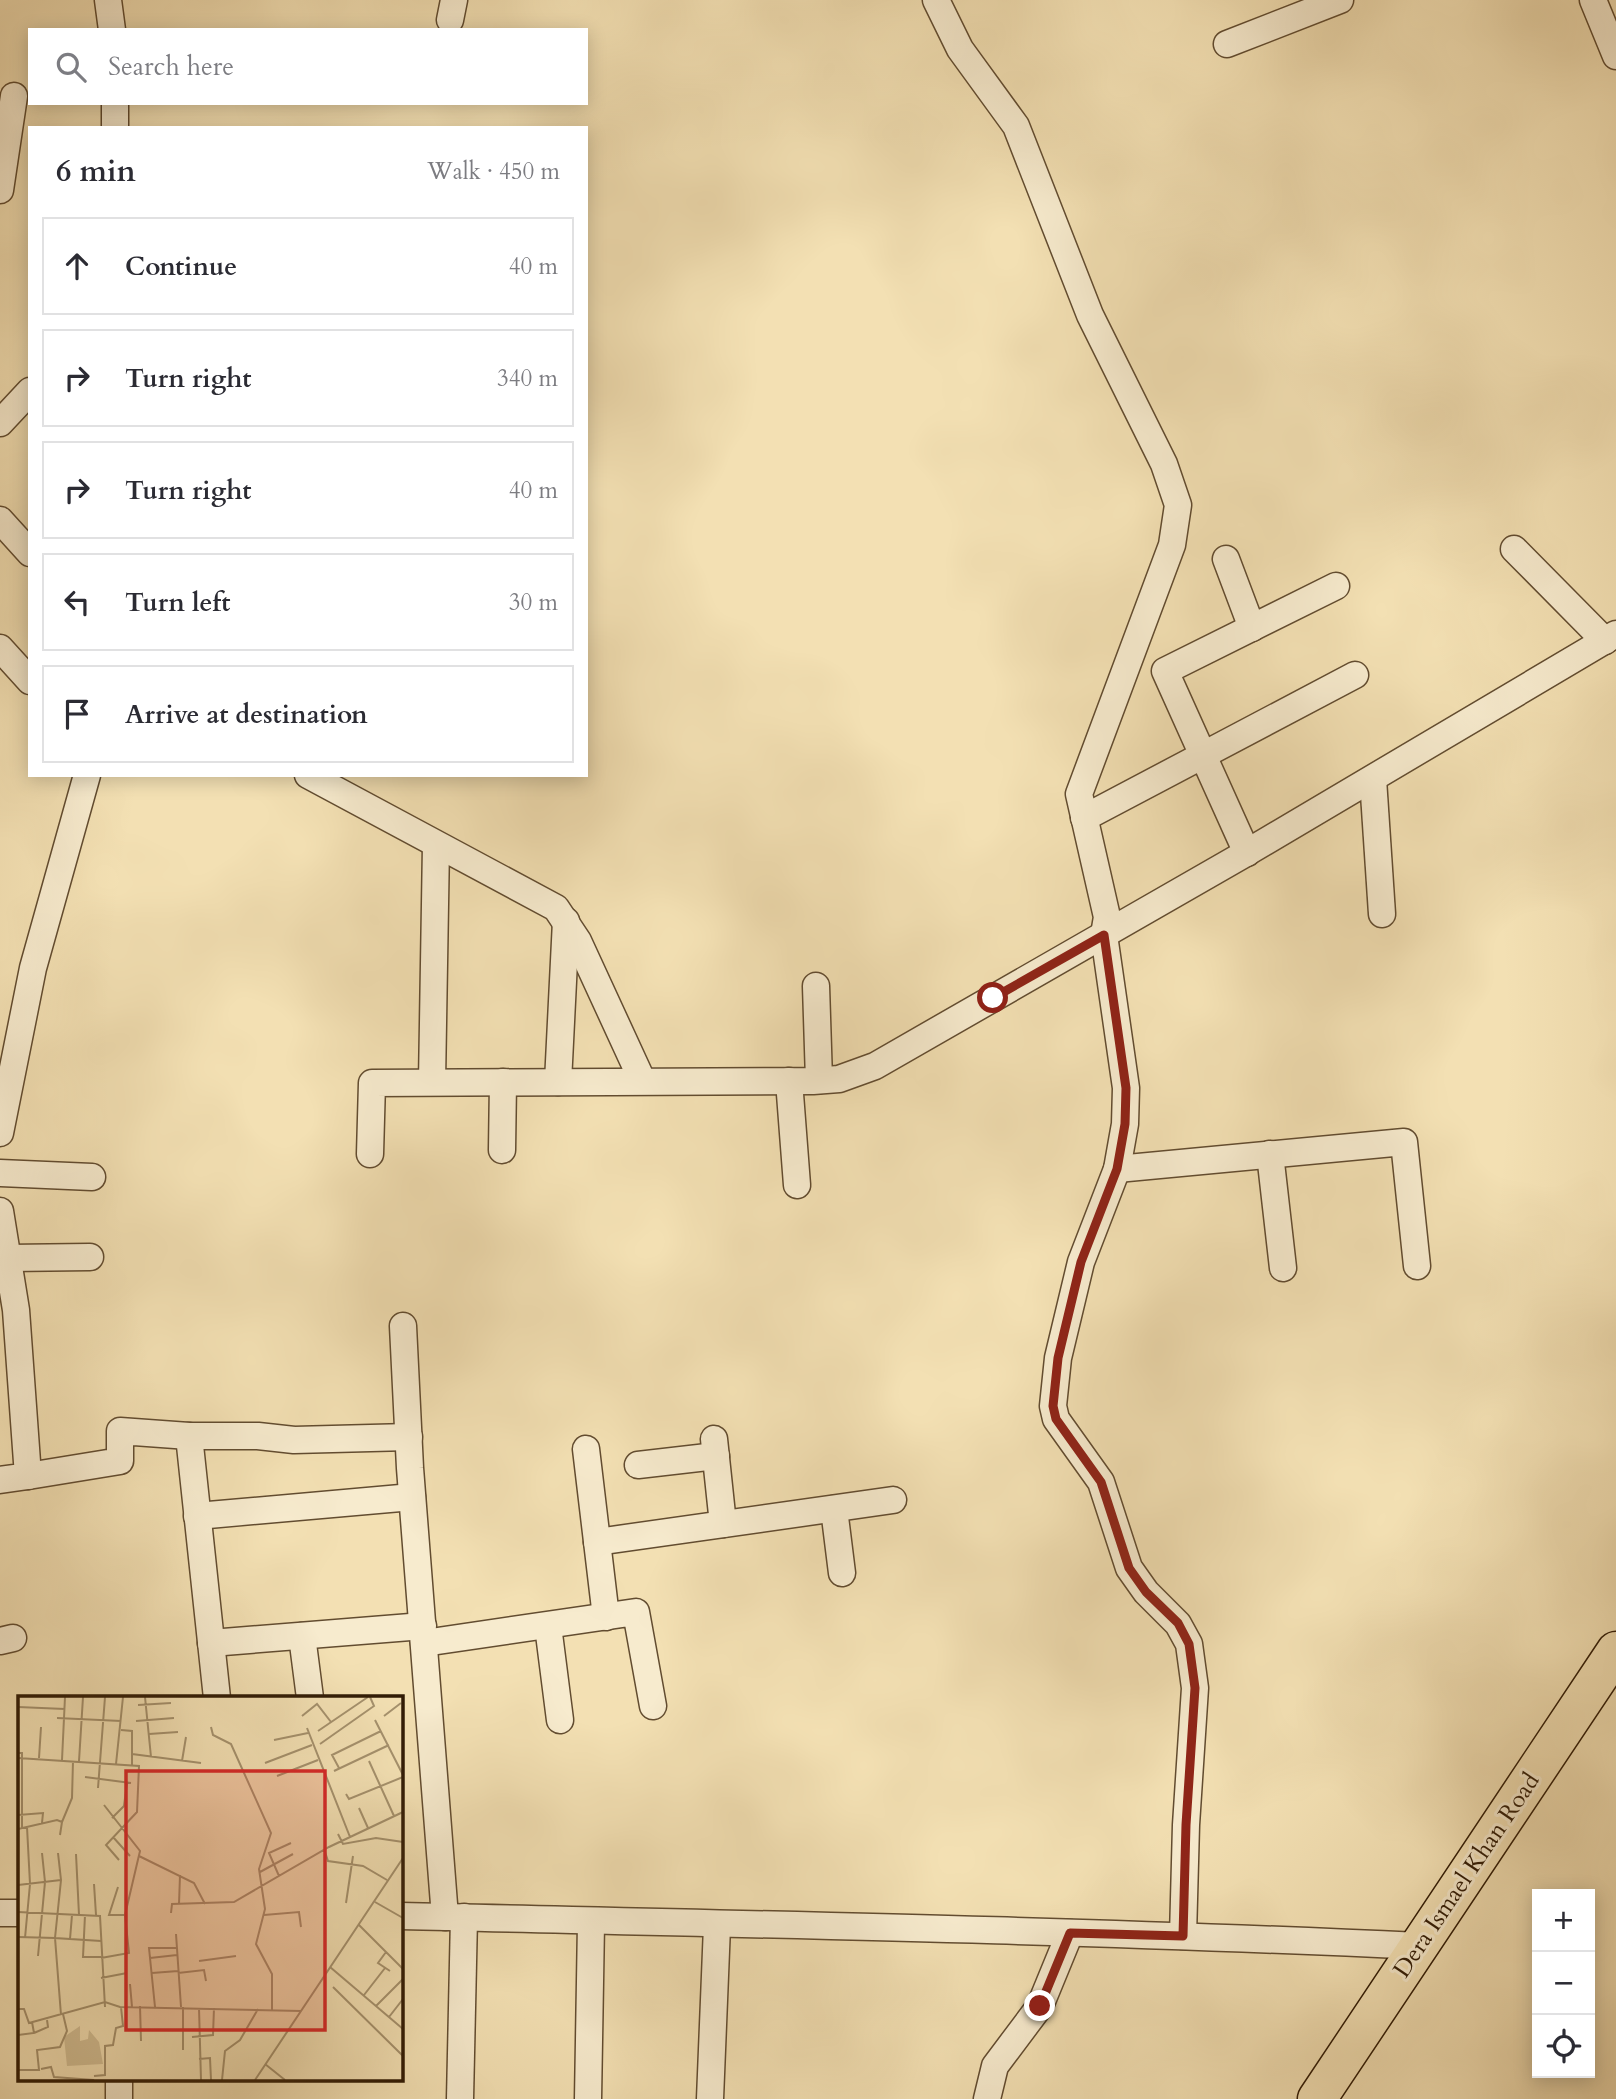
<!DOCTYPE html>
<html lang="en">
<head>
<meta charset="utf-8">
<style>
  :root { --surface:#fff; --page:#f2f2f3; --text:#2b2b33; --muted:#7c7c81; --line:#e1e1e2 }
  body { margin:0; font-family:Cardo,serif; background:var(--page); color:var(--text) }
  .controls { position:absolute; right:21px; bottom:21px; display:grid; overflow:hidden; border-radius:0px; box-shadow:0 4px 18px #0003 }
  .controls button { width:63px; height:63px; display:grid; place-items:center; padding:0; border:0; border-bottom:2px solid var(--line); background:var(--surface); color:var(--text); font:35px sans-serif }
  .stop { position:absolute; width:21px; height:21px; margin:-16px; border:5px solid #8f2418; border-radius:50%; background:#fff }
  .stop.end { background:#8f2418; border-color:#fff; box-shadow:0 2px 7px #0008 }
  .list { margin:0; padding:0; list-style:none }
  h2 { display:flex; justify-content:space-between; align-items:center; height:91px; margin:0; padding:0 28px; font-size:30px }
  h2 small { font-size:23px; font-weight:400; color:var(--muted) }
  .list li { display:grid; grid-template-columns:46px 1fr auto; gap:21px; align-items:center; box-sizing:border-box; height:98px; margin:0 14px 14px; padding:0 14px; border:2px solid var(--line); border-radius:0px }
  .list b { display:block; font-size:26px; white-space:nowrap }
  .list em { font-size:23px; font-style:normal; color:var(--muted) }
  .icon { flex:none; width:38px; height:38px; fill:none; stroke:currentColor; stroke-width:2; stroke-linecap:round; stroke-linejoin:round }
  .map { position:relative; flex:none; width:1616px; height:2099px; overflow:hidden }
  .search { position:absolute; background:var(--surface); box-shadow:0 4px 18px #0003; left:28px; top:28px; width:560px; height:77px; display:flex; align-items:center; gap:18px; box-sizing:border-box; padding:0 24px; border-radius:0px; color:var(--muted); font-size:26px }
  .panel { position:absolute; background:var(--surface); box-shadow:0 4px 18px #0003; left:28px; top:126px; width:560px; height:651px; border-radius:0px }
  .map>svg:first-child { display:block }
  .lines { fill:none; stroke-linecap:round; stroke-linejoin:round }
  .minor-casing { stroke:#624c30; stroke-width:29 }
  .highway-casing { stroke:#311b05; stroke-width:41 }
  .minor { stroke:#f7ebce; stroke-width:26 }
  .highway { stroke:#f3e0b3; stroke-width:38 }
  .route { stroke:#8f2418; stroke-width:9 }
  .labels { text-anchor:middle; stroke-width:6; stroke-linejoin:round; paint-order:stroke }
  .street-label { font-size:24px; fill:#311b05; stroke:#f7ebce }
  .inset-road { fill:none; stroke:#a5916d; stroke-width:2 }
  .view { fill:#d62828; fill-opacity:0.15; stroke:#d62828; stroke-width:3.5 }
  .inset-edge { fill:none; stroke:#311b05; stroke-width:3.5 }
</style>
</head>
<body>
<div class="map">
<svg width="1616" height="2099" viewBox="0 0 1616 2099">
  <rect width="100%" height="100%" fill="#f3e0b3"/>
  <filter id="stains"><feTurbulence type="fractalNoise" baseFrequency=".00286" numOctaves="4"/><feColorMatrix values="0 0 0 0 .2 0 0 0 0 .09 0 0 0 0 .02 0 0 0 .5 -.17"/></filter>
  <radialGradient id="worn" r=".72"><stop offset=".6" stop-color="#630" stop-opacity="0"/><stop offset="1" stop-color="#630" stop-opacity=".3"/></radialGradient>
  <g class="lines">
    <g class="minor-casing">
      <g id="minor">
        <polyline points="108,0 112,30"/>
        <polyline points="936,0 960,49 1016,126 1090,315 1164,464 1178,505 1172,545 1079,794 1107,917 1104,935 1126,1088 1125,1124 1117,1169 1081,1262 1058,1358 1053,1406 1056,1419 1101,1482 1129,1568 1146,1592 1178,1624 1189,1644 1195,1688 1186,1825 1183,1936"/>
        <polyline points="1593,0 1616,56"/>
        <polyline points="450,20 454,0"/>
        <polyline points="1227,44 1340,0"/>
        <polyline points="115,103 115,128"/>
        <polyline points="0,190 14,96"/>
        <polyline points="0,423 30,391"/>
        <polyline points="0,520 30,553"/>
        <polyline points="1514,549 1605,641"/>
        <polyline points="1226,559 1252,628"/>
        <polyline points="0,648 30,681"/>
        <polyline points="308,775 556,908 578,941 642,1080"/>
        <polyline points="1373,779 1382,914"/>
        <polyline points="1084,818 1355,675"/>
        <polyline points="1247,853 1165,671 1336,586"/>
        <polyline points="816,986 819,1080"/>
        <polyline points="789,1081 797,1185"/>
        <polyline points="432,1082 436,845"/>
        <polyline points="558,1082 566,921"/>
        <polyline points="0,1133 33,968 87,775"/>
        <polyline points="502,1150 503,1082"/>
        <polyline points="370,1154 372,1083 813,1081 839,1079 875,1066 1241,856 1616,634"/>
        <polyline points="1270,1154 1283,1268"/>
        <polyline points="1117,1169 1404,1142 1417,1266"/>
        <polyline points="0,1173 92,1177"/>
        <polyline points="0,1211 16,1310 28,1476 0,1480"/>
        <polyline points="8,1258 90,1257"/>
        <polyline points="403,1326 410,1468 445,1917"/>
        <polyline points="714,1439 723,1524"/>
        <polyline points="586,1449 606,1617"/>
        <polyline points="638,1465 716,1456"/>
        <polyline points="28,1476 120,1461 120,1431 189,1436"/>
        <polyline points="834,1509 842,1573"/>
        <polyline points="197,1516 412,1497"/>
        <polyline points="597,1542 893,1500"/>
        <polyline points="548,1626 560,1720"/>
        <polyline points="302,1636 310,1698"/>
        <polyline points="0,1641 13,1638"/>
        <polyline points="211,1643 423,1626"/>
        <polyline points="424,1643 636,1612 653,1706"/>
        <polyline points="217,1698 189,1436 258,1436 294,1440 409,1437"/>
        <polyline points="0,1913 19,1913"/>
        <path d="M401,1916C740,1924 1080,1930 1419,1946"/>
        <polyline points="119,2080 119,2099"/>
        <polyline points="460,2099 464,1917"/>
        <polyline points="588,2099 591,1923"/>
        <polyline points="710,2099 717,1926"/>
        <polyline points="987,2099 995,2066 1040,2006 1070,1933"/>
      </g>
    </g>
    <g class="highway-casing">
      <polyline id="highway" points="1317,2099 1616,1651"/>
    </g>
    <use href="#minor" class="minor"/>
    <use href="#highway" class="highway"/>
  </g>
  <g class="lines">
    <polyline class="route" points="993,998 1104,935 1126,1088 1125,1124 1117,1169 1081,1262 1058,1358 1053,1406 1056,1419 1101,1482 1129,1568 1146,1592 1178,1623 1189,1644 1195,1688 1186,1825 1183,1936 1070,1933 1040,2006"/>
  </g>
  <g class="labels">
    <g class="street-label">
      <text transform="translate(1466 1875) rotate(-56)" y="8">Dera Ismael Khan Road</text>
    </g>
  </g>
  <g transform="translate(18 1696)">
    <rect width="385" height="385" fill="#f3e0b3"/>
    <path d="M62,330V345L70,343L71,334L81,346L85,368L49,370L46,341Z" fill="#d2bf95"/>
    <path class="inset-road" d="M127,1L133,61M120,9L153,7M0,11L47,13M284,20L299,8L313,26M366,20L383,7M39,22L103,25M357,24L385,79M118,25L156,22M193,31L195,39L213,48L253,137L241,173L247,213L238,248L254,278V314M289,32L332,141M103,34L114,35V69M300,35L350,1M131,38L160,36M256,44L290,37M302,48L356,10L352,1M0,57H4V132M114,58L183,67M0,62L121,70L119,116L88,149L101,164M21,62L23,31M44,64L47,1M61,65L65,1M164,65L168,41M351,65L376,120M247,67L294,49M98,68L105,1M321,72L314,59L363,35M316,75L371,49M259,80L300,64M67,81L113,87M80,92L87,1M328,98L331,103L385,81M341,112L350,132M0,119L25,117L24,127M94,122L106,110L109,87M44,126L54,102L55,65M0,133L39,124L44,126L42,139M320,138L325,148L358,142L385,146M95,141L112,160M306,153L310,165L345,170L369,184M40,157L43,184L37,242L83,245M58,158L61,219M121,160L176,187L187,208M242,176L275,158M261,180L251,157L273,147M76,188L78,219M0,189L43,184M100,191L91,219H107M357,206L385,222M328,207L335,160M161,208L162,179M0,216L82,220L87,311M153,217L154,208L216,206L311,151L385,116M67,219L65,261H83M246,219L281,216L283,231M341,229L385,273M158,238L163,311M0,241L37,242L43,319M7,242L12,188L9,131M52,243L54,219M368,256L360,267L372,275M20,260L27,186L24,157M83,262L111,257L107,219L122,155L86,109M132,262L159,259M181,265L218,260M312,271L385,333M134,277L160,275M160,277L186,274L188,285M83,282L109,277M112,288L114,311M315,291L385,360M346,299L367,272M122,310L123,345M358,310L385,283M137,311L131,252H158M165,311V354M181,312L183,384M0,313H6L11,327L87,306L102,311L283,315M371,321L385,303M16,337L30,331L29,324M0,339L16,337L14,326M174,341L195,339L196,312M181,363L192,362L193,384M247,368L267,384M23,373L33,371L36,381L76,384M0,374H21L19,354L42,351L49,335L45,318M76,380L87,379V350L95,349L98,332L105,330L103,311M204,384L207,355L222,344L240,313M237,384L385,162"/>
    <path class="view" d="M108,75H307V334H108Z"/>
    <rect width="385" height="385" class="inset-edge"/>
  </g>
  <rect width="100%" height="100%" filter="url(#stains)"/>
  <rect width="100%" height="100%" fill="url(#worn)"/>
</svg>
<div class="controls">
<button>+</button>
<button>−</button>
<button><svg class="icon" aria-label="locate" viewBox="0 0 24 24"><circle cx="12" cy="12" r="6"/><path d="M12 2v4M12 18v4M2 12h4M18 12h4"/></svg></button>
</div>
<div class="stop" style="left:993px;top:998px"></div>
<div class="stop end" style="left:1040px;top:2006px"></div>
<div class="search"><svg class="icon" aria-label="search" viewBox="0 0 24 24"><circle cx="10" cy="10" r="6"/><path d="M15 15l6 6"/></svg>Search here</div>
<section class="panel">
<h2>6 min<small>Walk · 450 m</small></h2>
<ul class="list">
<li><svg class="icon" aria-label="ahead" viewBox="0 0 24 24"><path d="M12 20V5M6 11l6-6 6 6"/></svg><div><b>Continue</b></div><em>40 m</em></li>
<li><svg class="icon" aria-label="right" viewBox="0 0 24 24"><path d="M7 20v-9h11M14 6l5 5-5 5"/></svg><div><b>Turn right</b></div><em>340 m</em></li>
<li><svg class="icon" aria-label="right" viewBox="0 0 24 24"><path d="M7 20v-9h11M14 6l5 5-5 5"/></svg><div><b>Turn right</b></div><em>40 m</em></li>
<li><svg class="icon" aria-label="left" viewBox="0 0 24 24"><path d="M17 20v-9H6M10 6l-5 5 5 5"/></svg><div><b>Turn left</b></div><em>30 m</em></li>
<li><svg class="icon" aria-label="arrive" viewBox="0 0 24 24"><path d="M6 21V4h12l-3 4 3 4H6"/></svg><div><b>Arrive at destination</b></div></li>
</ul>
</section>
</div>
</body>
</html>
